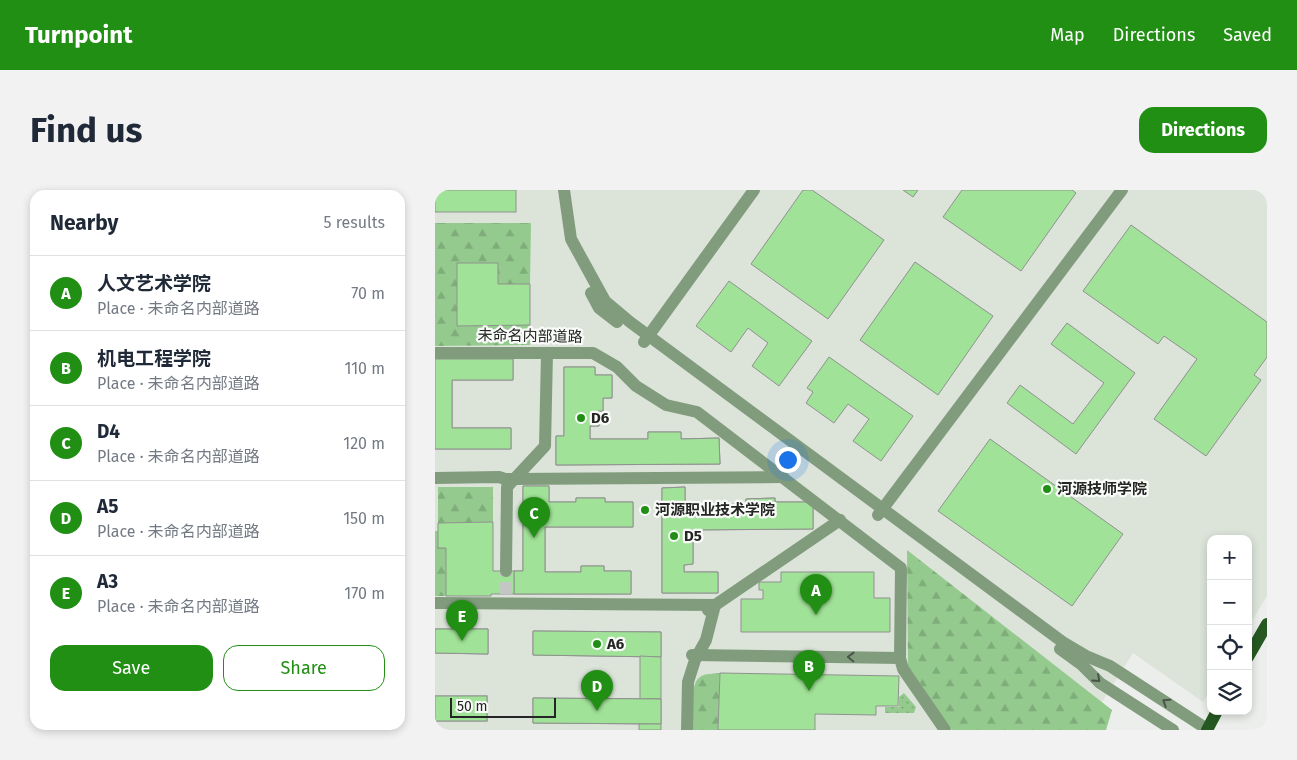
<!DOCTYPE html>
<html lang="en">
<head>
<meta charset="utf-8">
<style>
  :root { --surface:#fff; --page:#f2f2f3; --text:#1f2937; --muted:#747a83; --line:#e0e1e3; --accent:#218f14 }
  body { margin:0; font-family:"Fira Sans","Noto Sans SC",sans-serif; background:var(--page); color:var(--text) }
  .controls { position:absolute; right:15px; bottom:15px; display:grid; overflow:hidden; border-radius:10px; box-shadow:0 2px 8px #0003 }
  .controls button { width:45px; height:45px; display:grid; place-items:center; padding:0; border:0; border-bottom:1px solid var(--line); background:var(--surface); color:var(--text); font:25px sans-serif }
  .scale { position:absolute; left:15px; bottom:12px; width:106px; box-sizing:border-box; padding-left:5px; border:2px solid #242524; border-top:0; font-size:14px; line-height:18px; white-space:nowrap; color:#242524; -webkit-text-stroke:4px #f8fbf8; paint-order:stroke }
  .you { position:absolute; left:352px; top:269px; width:18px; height:18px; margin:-12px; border:4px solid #fff; border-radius:50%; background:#1a73e8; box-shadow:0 0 0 8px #1a73e833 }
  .badge { display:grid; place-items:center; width:32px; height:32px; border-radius:50%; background:var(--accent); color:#fff; font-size:16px; font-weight:700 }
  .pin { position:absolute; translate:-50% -41px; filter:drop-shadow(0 1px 2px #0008) }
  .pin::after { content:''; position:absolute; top:26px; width:18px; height:15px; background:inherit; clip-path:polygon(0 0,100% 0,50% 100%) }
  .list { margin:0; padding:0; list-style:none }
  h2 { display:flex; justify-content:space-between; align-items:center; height:65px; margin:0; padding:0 20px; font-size:21px }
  h2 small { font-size:16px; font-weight:400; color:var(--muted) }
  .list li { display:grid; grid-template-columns:32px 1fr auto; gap:15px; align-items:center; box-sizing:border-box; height:75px; padding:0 20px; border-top:1px solid var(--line) }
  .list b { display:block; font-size:19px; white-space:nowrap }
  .list p { margin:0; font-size:16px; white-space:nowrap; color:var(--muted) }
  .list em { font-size:16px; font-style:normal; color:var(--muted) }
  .actions { display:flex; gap:10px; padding:15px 20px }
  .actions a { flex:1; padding:11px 0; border:1px solid var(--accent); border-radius:15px; text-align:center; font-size:18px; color:var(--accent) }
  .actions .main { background:var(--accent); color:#fff }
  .icon { flex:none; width:28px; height:28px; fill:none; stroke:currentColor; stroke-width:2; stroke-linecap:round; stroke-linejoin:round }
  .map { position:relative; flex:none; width:832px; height:540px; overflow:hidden; border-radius:15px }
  header { display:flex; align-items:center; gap:30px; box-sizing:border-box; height:70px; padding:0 25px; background:var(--accent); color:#fff }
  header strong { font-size:24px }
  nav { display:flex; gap:28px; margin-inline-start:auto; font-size:18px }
  .intro { display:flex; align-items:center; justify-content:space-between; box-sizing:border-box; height:120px; padding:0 30px }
  h1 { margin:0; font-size:35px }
  .button { padding:12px 22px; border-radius:15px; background:var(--accent); color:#fff; font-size:18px; font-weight:700 }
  main { display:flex; gap:30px; padding:0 30px }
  aside { flex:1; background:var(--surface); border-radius:15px; box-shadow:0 2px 8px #0003 }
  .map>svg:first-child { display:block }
  .built { fill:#dce4da }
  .grass { fill:url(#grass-dots) }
  .forest { fill:url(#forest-firs) }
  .building { fill:#a0e297; stroke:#8f928f }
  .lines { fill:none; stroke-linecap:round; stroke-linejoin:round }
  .minor-tunnel { stroke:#c3c6c2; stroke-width:12; stroke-dasharray:12 6; stroke-linecap:butt }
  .minor { stroke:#819c7d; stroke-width:12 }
  .major { stroke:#265921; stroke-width:12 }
  .oneway { stroke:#495548 }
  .poi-dot { fill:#218f14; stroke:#f8fbf8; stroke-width:2 }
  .labels { text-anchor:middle; stroke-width:4.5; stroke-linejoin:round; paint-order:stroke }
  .street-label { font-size:15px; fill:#242524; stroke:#f8fbf8 }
  .poi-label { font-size:15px; font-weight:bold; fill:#242524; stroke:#f8fbf8; text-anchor:start }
</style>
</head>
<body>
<header>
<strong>Turnpoint</strong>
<nav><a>Map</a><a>Directions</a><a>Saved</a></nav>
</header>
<div class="intro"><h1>Find us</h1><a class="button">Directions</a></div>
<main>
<aside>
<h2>Nearby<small>5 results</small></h2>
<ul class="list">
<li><span class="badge">A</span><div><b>人文艺术学院</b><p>Place · 未命名内部道路</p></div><em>70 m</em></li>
<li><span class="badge">B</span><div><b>机电工程学院</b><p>Place · 未命名内部道路</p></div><em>110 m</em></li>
<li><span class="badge">C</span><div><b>D4</b><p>Place · 未命名内部道路</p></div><em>120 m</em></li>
<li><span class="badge">D</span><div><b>A5</b><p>Place · 未命名内部道路</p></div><em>150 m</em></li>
<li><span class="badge">E</span><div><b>A3</b><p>Place · 未命名内部道路</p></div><em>170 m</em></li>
</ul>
<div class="actions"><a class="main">Save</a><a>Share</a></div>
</aside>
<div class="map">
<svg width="832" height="540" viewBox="0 0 832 540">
  <defs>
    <pattern id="grass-dots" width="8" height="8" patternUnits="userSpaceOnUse" patternTransform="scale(1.25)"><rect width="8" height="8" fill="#94ca8d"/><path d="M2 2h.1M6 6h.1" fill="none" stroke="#7fad7a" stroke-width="1.8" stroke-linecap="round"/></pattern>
    <pattern id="forest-firs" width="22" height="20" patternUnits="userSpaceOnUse" patternTransform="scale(1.25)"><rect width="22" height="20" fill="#94ca8d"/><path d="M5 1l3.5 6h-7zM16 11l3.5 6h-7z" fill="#7fad7a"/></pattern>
  </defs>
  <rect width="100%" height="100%" fill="#ebeeea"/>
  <polygon class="built" points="0,0 825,0 832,5 832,406 813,437 813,349 776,349 776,499 768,512 698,463 667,512 671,540 0,540"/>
  <polygon class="grass" points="469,503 481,517 479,523 450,523 450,517 464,517 464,507"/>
  <g class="forest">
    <polygon points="0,33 96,33 95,94 63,94 63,73 22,73 95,135 95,155 0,156"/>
    <polygon points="3,297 58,297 58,332 3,333"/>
    <polygon points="0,341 3,341 11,358 11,406 0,406"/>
    <polygon points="472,360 677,520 671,540 517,540 473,476"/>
    <path d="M285,483L283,540H257C257,527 254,494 265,487C270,483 279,484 285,483Z"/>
  </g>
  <g class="building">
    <rect x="0" y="0" width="81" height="22"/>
    <polygon points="368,0 377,0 449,50 393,129 316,74"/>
    <polygon points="468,0 483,0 478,7"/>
    <polygon points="527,0 637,0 641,3 586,81 508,27"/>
    <polygon points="696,35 832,132 832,167 819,185 826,190 771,266 719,229 762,169 729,146 723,154 648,101"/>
    <polygon points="480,72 558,126 503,205 425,150"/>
    <polygon points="22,73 63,73 63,94 95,94 95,135 22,136"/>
    <polygon points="294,91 377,151 344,196 317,176 333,153 313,138 296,162 261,136"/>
    <polygon points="632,133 700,183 641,264 572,213 585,195 638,234 669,193 616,154"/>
    <polygon points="394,167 478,226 446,271 418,251 434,229 413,214 399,233 371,213 378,202 372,198"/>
    <polygon points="0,169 78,169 78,190 17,190 17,238 76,238 76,259 0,259"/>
    <polygon points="0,169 78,169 78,190 17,190 17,238 76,238 76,259 0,259"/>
    <polygon points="129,177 160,177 160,185 177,185 177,208 168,208 168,221 163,221 164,236 155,236 155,249 213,249 213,242 246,242 246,249 284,248 285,274 121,275 121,246 129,246"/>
    <polygon points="129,177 160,177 160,185 177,185 177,208 168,208 168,221 163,221 164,236 155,236 155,249 213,249 213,242 246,242 246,249 284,248 285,274 121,275 121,246 129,246"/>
    <polygon points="555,249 688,344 637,416 503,321"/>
    <polygon points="88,296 114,296 114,312 141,312 141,308 170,308 170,312 198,312 198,337 110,337 110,382 146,382 146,376 169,376 169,381 196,381 196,404 79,404 79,381 88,381"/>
    <polygon points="88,296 114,296 114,312 141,312 141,308 170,308 170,312 198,312 198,337 110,337 110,382 146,382 146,376 169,376 169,381 196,381 196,404 79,404 79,381 88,381"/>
    <polygon points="250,297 250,315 311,314 311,309 340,308 340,312 378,312 378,339 251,340 251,352 258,352 258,374 249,375 249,382 283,382 283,403 227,403 227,298"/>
    <polygon points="250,297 250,315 311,314 311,309 340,308 340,312 378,312 378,339 251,340 251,352 258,352 258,374 249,375 249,382 283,382 283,403 227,403 227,298"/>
    <polygon points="58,332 58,381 79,381 79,404 56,404 56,406 11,406 11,358 3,358 3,333"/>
    <polygon points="346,382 439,382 439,408 455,408 455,442 306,442 306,409 328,409 328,400 324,400 324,392 346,392"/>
    <polygon points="0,439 53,439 53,464 0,463"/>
    <polygon points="0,439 53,439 53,464 0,463"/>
    <polygon points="98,441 226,442 226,467 98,465"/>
    <polygon points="98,441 226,442 226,467 98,465"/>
    <polygon points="205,466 226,467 226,509 205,509"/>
    <polygon points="285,483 464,486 463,516 441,516 441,525 380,524 380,540 283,540"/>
    <rect x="0" y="506" width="52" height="25"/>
    <rect x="0" y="506" width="52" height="25"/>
    <polygon points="98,508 226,509 226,534 98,533"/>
    <polygon points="98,508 226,509 226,534 98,533"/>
    <rect x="204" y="534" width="22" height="6"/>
  </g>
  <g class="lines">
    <polyline class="minor-tunnel" points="71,404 71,381"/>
    <g class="minor">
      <polyline points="129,0 136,49 170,111 195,132 629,453 651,466 675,476 772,539"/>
      <polyline points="156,103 164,118 182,132"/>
      <polyline points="209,152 319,0"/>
      <polyline points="0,163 158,163 182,177 201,196 231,215 262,222 466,378 465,468 468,479 510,540"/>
      <polyline points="0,288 64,287 70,289 79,289 348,287"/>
      <polyline points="443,325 687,0"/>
      <polyline points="71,381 72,297 110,256 112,163"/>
      <polyline points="0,413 280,415 271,450 260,470 253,492 252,540"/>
      <polyline points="273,420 405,330"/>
      <polyline points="625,459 647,475 665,493 738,540"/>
      <polyline points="257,465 465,468"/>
    </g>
    <g class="major">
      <polyline points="813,467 832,434"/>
      <polyline points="772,540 782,521"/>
    </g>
  </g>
  <defs><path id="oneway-chevron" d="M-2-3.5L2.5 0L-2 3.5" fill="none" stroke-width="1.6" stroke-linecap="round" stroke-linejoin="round" transform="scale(1.25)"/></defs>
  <g class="oneway">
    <use href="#oneway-chevron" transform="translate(416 467) rotate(-179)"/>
    <use href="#oneway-chevron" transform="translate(662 489) rotate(42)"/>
    <use href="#oneway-chevron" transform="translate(731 512) rotate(-147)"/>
  </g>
  <g class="poi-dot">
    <circle cx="146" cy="228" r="5"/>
    <circle cx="612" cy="299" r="5"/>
    <circle cx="210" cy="320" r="5"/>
    <circle cx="239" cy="346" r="5"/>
    <circle cx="162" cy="454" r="5"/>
  </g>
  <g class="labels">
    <g class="street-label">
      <text transform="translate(95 146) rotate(1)" y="5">未命名内部道路</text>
    </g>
    <g class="poi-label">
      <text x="156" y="233">D6</text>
      <text x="622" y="304">河源技师学院</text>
      <text x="220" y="325">河源职业技术学院</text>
      <text x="249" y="351">D5</text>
      <text x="172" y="459">A6</text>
    </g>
  </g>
</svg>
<div class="controls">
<button>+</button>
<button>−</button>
<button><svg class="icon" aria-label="locate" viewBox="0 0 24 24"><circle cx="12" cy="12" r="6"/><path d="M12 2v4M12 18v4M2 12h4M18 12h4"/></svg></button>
<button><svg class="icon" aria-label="layers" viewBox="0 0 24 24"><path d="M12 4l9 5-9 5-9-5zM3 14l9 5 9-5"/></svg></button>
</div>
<div class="scale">50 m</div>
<div class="you"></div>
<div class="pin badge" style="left:381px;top:425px">A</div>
<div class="pin badge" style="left:374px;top:501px">B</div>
<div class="pin badge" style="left:99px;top:348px">C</div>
<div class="pin badge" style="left:162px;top:521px">D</div>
<div class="pin badge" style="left:27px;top:451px">E</div>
</div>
</main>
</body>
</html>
